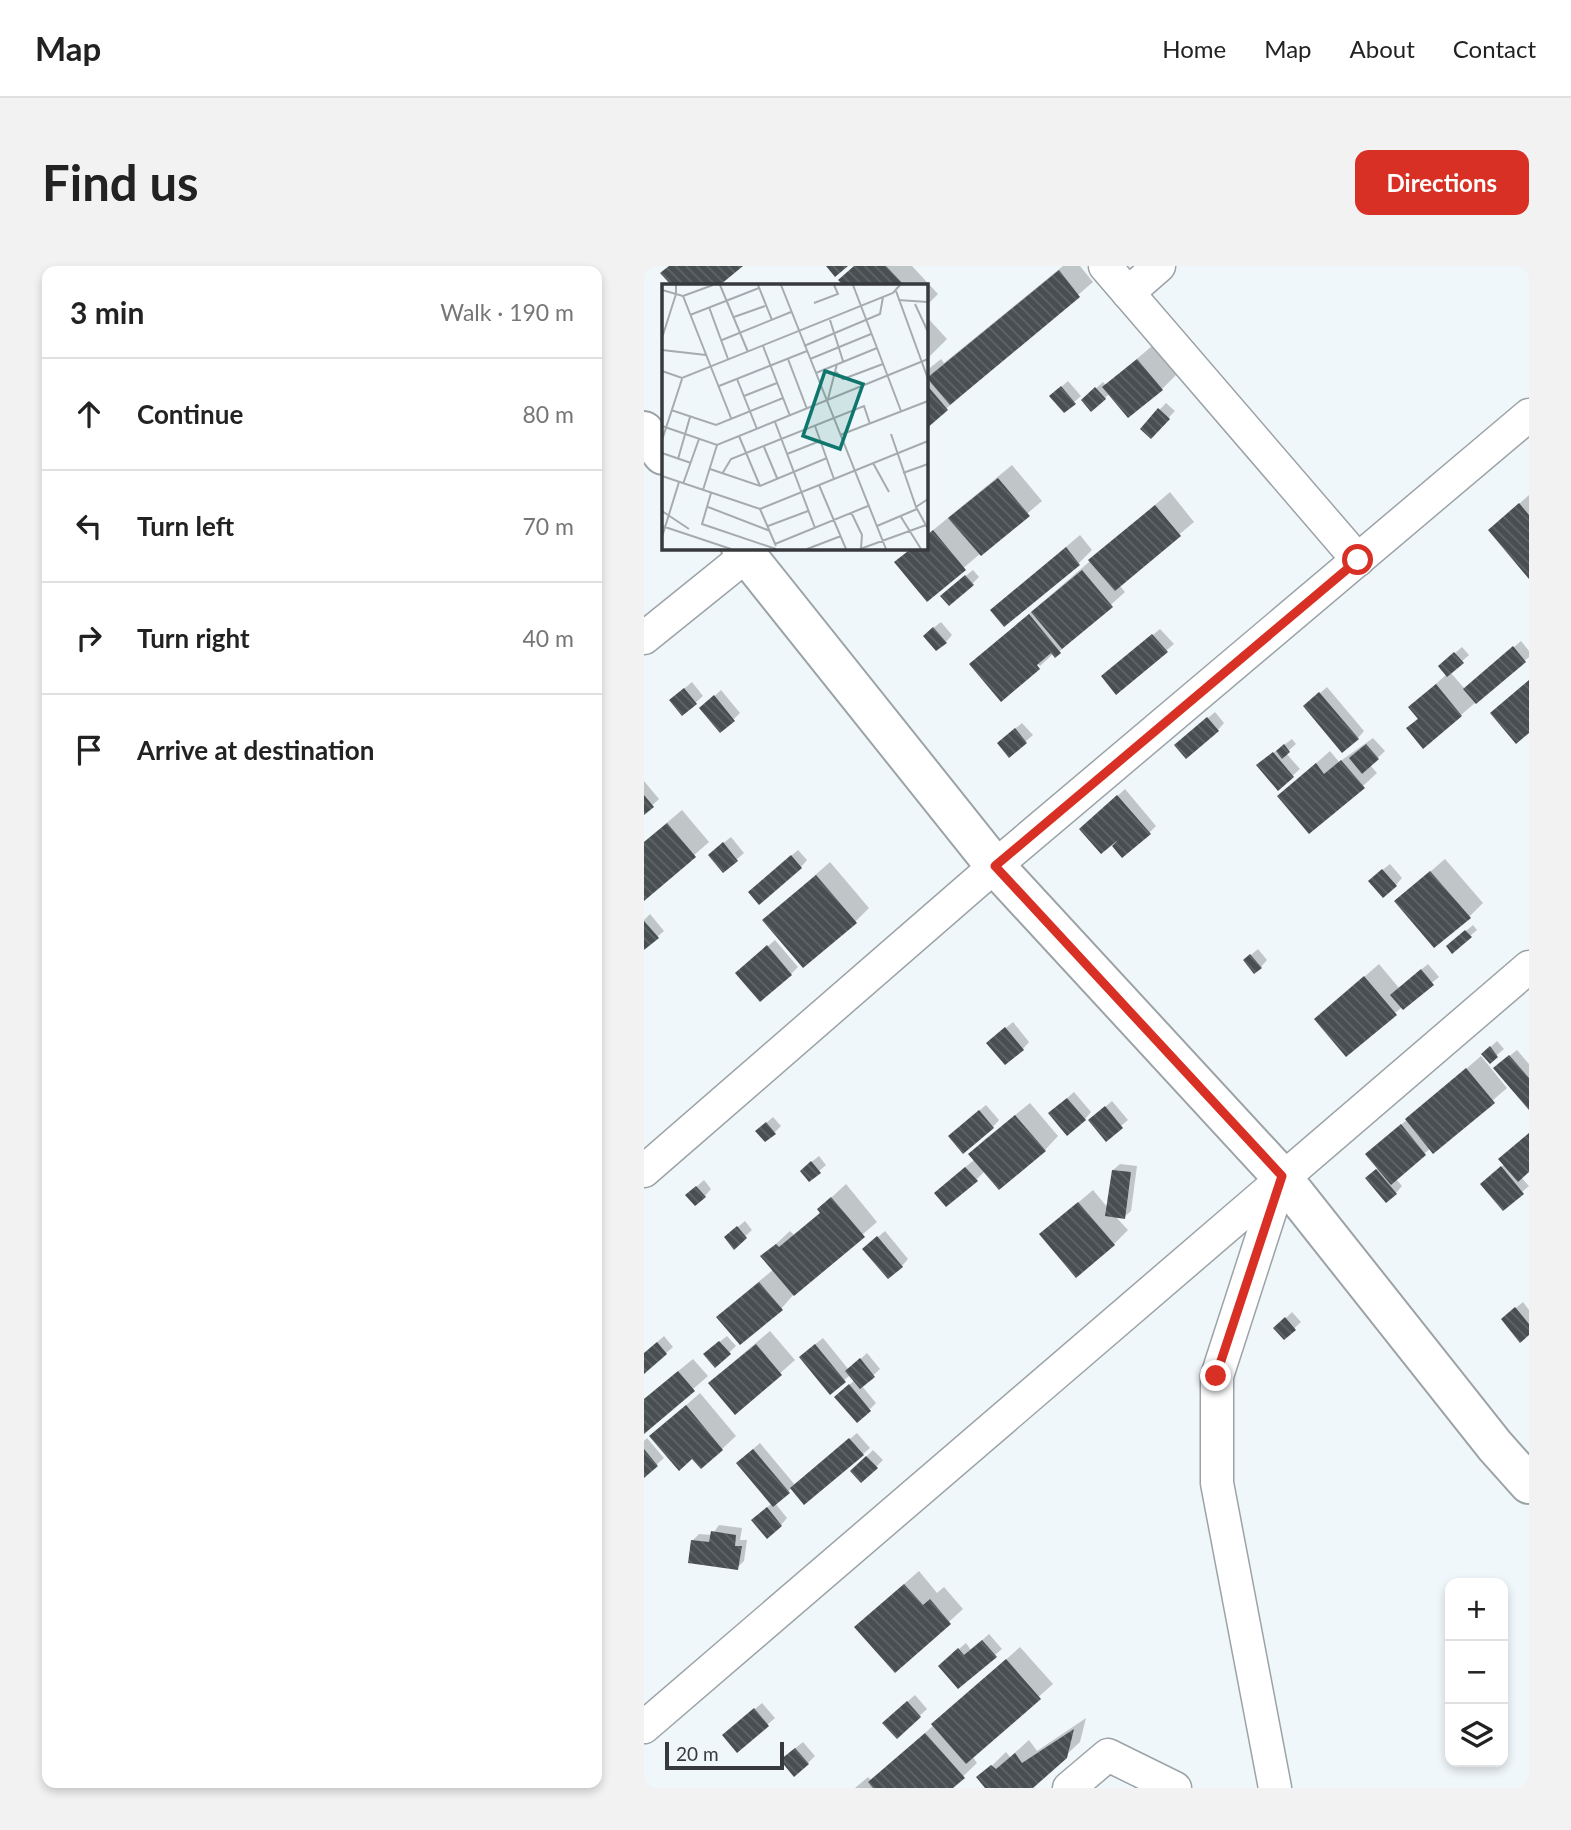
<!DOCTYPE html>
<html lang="en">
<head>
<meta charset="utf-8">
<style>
  :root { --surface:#fff; --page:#f2f2f2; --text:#222; --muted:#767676; --line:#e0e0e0; --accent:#d93025 }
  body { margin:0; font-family:Lato,sans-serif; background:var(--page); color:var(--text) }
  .controls { position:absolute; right:21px; bottom:21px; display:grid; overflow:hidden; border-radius:14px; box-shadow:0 4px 10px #0003 }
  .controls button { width:63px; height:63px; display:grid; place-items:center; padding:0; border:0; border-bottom:2px solid var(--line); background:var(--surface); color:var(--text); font:35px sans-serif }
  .scale { position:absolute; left:21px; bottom:18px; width:119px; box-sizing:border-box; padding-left:7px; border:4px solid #373a3c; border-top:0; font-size:19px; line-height:24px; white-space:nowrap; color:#373a3c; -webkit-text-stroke:5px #f0f7fb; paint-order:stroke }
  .stop { position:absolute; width:21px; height:21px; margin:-16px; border:5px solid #d93025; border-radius:50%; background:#fff }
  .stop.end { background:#d93025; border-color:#fff; box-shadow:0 2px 7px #0008 }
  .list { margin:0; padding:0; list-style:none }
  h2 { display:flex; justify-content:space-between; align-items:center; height:91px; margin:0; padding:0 28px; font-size:30px }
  h2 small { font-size:23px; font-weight:400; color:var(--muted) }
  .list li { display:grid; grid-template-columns:46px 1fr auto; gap:21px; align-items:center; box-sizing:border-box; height:112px; padding:0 28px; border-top:2px solid var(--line) }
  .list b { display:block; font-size:26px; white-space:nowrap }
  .list em { font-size:23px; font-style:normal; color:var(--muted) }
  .icon { flex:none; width:38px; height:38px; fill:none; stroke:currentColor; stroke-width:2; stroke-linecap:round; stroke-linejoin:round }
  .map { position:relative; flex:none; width:885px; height:1522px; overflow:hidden; border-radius:14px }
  header { display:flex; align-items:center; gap:42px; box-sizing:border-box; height:98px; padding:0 35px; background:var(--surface); border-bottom:2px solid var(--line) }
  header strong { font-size:33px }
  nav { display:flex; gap:38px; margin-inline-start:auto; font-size:24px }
  .intro { display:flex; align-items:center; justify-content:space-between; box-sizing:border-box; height:168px; padding:0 42px }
  h1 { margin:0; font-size:49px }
  .button { padding:18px 32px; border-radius:14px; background:var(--accent); color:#fff; font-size:24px; font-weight:700 }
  main { display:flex; gap:42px; padding:0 42px }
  aside { flex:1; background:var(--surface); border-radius:14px; box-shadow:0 4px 10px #0003 }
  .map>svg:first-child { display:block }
  .shadow { fill:#0003 }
  .building { fill:url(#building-back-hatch) }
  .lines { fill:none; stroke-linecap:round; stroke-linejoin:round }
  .street-casing { stroke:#9ca3a7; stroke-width:35 }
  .secondary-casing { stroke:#9ca3a7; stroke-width:42 }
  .street { stroke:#fff; stroke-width:32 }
  .secondary { stroke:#fff; stroke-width:38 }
  .route { stroke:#d93025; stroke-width:9 }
  .inset-road { fill:none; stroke:#a6abaf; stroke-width:2 }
  .view { fill:#0f766e; fill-opacity:0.15; stroke:#0f766e; stroke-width:3.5 }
  .inset-edge { fill:none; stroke:#373a3c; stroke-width:3.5 }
</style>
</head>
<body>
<header>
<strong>Map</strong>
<nav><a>Home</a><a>Map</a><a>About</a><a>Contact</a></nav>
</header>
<div class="intro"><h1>Find us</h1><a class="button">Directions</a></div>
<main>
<aside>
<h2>3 min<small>Walk · 190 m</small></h2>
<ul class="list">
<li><svg class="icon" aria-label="ahead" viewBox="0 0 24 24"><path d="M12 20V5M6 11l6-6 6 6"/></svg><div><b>Continue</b></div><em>80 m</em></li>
<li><svg class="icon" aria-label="left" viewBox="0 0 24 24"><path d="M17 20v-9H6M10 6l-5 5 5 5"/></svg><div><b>Turn left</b></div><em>70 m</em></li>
<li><svg class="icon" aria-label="right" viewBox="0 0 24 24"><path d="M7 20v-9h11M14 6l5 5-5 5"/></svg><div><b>Turn right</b></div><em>40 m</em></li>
<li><svg class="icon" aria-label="arrive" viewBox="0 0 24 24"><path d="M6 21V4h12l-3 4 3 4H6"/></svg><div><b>Arrive at destination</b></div></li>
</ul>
</aside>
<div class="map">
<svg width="885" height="1522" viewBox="0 0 885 1522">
  <defs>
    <pattern id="building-back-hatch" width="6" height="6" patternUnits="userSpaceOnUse" patternTransform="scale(1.75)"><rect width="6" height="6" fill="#484e51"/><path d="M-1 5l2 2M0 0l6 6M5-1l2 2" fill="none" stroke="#616668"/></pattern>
  </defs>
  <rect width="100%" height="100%" fill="#f0f7fb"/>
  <g class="shadow">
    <polygon points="211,0 268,0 294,28 282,40 282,19 201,19 197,14"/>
    <polygon points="419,0 436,0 449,16 282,160 282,105 297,93 300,97"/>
    <polygon points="282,50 303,73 282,94"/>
    <polygon points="508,80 532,109 518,123 465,128 461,132 439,134 459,116 462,119"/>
    <polygon points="424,115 437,130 420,145 414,124"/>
    <polygon points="522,137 531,145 507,170 498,162"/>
    <polygon points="368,199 398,235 283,333 253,297 268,282 282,282 282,270"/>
    <polygon points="526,226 550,256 475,319 481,326 416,385 410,387 396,400 388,392 327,398"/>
    <polygon points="885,229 885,310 860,251"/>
    <polygon points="436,269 448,284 435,297 348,344"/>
    <polygon points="329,304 335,311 328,318 304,324"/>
    <polygon points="297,356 308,369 302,376 288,363"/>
    <polygon points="516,363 530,378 473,426 466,404"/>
    <polygon points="877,375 885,385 885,391 817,449 764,462 775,451 766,441 803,408 803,394 818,381 825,389 806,406 821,423"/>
    <polygon points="48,416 59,430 39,448 34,428"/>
    <polygon points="683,421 720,465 714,472 668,434"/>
    <polygon points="77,424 96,447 90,453 64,436"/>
    <polygon points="571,446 580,457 574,464 539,473"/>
    <polygon points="378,457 389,469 365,490 362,470"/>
    <polygon points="729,472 741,485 726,499 733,507 719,520 635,530 686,485 695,496"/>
    <polygon points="648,473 652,478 642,487 656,503 634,523 621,493"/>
    <polygon points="0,515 15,533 0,547"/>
    <polygon points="481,523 512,560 505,567 476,575 444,557"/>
    <polygon points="38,544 65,576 0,633 0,576"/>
    <polygon points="87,571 100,587 80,605 73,582"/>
    <polygon points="154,584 163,594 157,601 113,619"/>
    <polygon points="801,593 839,637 825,651 752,635"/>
    <polygon points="186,596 225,642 211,656 120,654"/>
    <polygon points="746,598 758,612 752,619 733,608"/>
    <polygon points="6,648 20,665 0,682 0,654"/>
    <polygon points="829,659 833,664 826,670 811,674"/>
    <polygon points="131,674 154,701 147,708 100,701"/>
    <polygon points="614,683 623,694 617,701 601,694"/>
    <polygon points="735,698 755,722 784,698 795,711 751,747 672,753"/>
    <polygon points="369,756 385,776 379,783 351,771"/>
    <polygon points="853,775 860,783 846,795 839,788"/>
    <polygon points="873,784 885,798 885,841 858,796"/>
    <polygon points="837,790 863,822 789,886 787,882 751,912 758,920 752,927 723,912 735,901 723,888"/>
    <polygon points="430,826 447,846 441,853 413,841"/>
    <polygon points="468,835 484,854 477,860 453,848"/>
    <polygon points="386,837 414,870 401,884 341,905 332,914 299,920 331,893 327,888 340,874"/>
    <polygon points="342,839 355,854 349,861 313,863"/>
    <polygon points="129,851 137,860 130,867 120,859"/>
    <polygon points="885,867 885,904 877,911 885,920 878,926 845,911 861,898 857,893"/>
    <polygon points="175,890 182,899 165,914 165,898"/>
    <polygon points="476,898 493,900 487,945 480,951 471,950 484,964 470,978 397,968 449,924 464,942 469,904"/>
    <polygon points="60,914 67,923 61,930 50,923"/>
    <polygon points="202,918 233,956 150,1028 137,1043 88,1038 130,1003 119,990 146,965 150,969 177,946 175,943"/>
    <polygon points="101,955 108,964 90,981 89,965"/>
    <polygon points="241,965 264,993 258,1000 227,977"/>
    <polygon points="879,1036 885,1044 885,1067 866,1047"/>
    <polygon points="648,1046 657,1056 640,1072 632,1062"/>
    <polygon points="126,1065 151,1094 91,1147 80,1104"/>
    <polygon points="20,1070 29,1081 0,1106 0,1088"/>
    <polygon points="83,1070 92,1080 71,1100 68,1082"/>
    <polygon points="179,1072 205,1104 223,1087 236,1103 218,1120 232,1137 226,1143 199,1124 211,1114 206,1109 187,1126 164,1084"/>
    <polygon points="49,1093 64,1110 0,1166 0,1133"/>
    <polygon points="56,1127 92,1170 78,1183 49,1191 7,1170"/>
    <polygon points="213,1167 226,1182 219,1188 148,1222 131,1237 143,1252 137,1259 116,1248 128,1237 101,1190 116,1177 151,1219"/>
    <polygon points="3,1172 20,1192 0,1210 0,1175"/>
    <polygon points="229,1184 239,1194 218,1215 208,1205"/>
    <polygon points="75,1259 98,1262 96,1274 103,1274 100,1295 93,1302 48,1275 55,1268 68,1269"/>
    <polygon points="275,1305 293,1327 300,1321 319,1343 251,1405 226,1348"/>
    <polygon points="345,1368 358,1383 351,1389 303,1393 322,1377 327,1384"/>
    <polygon points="376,1381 409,1418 328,1490 333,1497 307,1522 211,1522 224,1511 228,1515"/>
    <polygon points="271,1429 283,1443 253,1471 247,1450"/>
    <polygon points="118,1437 131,1452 94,1484 87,1463"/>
    <polygon points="442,1452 436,1476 387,1522 344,1522 335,1512 362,1486 366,1491 385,1474 393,1485"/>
    <polygon points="159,1476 171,1490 164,1497 145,1487"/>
  </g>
  <g class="building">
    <polygon points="25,0 99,0 76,19 27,19 16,7"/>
    <polygon points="182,0 204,0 191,11"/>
    <polygon points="210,0 242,0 260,19 199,19 194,14"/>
    <polygon points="415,4 436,31 306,139 283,112"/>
    <polygon points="493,93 519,124 484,152 458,121"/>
    <polygon points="282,118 304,144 282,163"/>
    <polygon points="417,120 432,138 420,147 405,130"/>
    <polygon points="451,121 462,133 447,146 437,134"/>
    <polygon points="514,142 526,153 507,173 496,163"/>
    <polygon points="354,212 386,250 337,290 304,252"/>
    <polygon points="875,237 885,249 885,313 844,264"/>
    <polygon points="511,239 537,270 471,325 444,294"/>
    <polygon points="289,264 322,304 283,336 250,296 268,282 282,282 282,270"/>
    <polygon points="422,281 436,299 360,361 346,344"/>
    <polygon points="438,304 469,341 418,383 387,346"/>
    <polygon points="321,309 330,319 305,340 296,330"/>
    <polygon points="385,348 417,387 411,392 407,387 393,399 396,403 357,436 325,398"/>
    <polygon points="289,361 303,377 292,385 279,370"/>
    <polygon points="508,368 524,386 472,429 457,410"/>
    <polygon points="869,380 882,396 832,438 819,423"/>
    <polygon points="810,386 820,397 803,411 794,400"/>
    <polygon points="885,414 885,467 872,478 846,447"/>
    <polygon points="792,418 818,450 779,483 762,462 774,453 764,441"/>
    <polygon points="40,422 53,438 38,450 25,434"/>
    <polygon points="675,426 715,473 698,487 659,440"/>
    <polygon points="70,429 91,455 76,467 55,442"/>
    <polygon points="563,451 575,465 542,493 530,479"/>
    <polygon points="371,462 383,477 365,492 353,477"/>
    <polygon points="640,478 646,486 638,493 632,485"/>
    <polygon points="722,478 735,493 718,508 705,492"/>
    <polygon points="629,486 650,511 634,525 612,499"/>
    <polygon points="697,494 721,522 665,568 633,530 672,497 680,508"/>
    <polygon points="0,529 10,541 0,549"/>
    <polygon points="473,529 507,568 478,592 468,580 474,574 457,588 435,563"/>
    <polygon points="23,557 52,591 0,635 0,576"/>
    <polygon points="79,576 94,595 79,607 64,589"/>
    <polygon points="147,589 158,602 115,639 104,626"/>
    <polygon points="738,603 753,620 739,632 724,615"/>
    <polygon points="786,605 827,652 790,682 750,635"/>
    <polygon points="172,609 213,657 159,702 118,654"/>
    <polygon points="0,655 15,672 0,684"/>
    <polygon points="821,664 828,671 808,688 802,680"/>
    <polygon points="123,679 148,709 116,736 91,707"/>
    <polygon points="606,688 618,702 610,708 599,694"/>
    <polygon points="777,703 790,719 759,744 746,729"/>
    <polygon points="720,710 753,749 702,791 670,753"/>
    <polygon points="361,761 380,784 361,799 342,777"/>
    <polygon points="846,780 854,791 846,798 837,788"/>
    <polygon points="865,789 885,812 885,844 849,802"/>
    <polygon points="822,802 851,837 789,888 761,853"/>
    <polygon points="423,832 442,854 423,870 404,847"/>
    <polygon points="461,840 479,862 462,876 444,854"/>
    <polygon points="335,844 350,862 319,888 304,870"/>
    <polygon points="371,849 402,885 355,924 324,888"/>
    <polygon points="122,856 132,868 121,876 111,865"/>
    <polygon points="757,858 782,889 747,919 721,888"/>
    <polygon points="885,867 885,906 874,916 854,893"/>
    <polygon points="167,895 177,907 165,916 156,905"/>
    <polygon points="857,900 880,928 859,945 836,918"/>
    <polygon points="321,901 334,915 302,941 290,927"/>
    <polygon points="732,903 753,928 742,937 721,912"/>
    <polygon points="468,904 487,906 481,953 461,950"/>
    <polygon points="52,920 62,931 51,940 41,929"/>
    <polygon points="187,931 221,971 150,1030 116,990 132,978 135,981 176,947 173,943"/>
    <polygon points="434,936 471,979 432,1012 395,968"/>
    <polygon points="93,960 103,972 90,984 80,971"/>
    <polygon points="233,970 259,1001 244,1013 218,983"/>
    <polygon points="115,1016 139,1044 96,1079 72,1051"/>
    <polygon points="871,1041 885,1058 885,1069 876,1077 857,1053"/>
    <polygon points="641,1051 652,1064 640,1074 629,1062"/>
    <polygon points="75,1075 87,1088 71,1102 59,1088"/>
    <polygon points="13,1076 23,1088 0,1108 0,1087"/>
    <polygon points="112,1078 138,1109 91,1149 64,1117"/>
    <polygon points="171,1078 202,1116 186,1129 155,1091"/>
    <polygon points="216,1092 231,1111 216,1123 201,1105"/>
    <polygon points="34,1105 51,1125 0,1168 0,1133"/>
    <polygon points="205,1118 227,1145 213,1157 190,1131"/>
    <polygon points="42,1139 79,1184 57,1203 48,1193 35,1205 5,1170"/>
    <polygon points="205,1172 220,1189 160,1239 146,1222"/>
    <polygon points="0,1183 14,1200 0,1212"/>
    <polygon points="109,1183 146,1227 129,1241 92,1197"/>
    <polygon points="222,1190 234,1202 217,1217 206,1205"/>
    <polygon points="123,1241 138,1260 123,1273 107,1254"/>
    <polygon points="67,1265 92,1269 91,1280 98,1280 94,1304 44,1297 47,1274 65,1276"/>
    <polygon points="260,1318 279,1339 286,1333 307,1358 251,1407 210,1361"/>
    <polygon points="338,1374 353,1391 314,1423 294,1400 314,1382 320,1389"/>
    <polygon points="362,1393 397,1433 322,1498 287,1458"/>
    <polygon points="263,1435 277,1451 253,1473 238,1457"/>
    <polygon points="110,1442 125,1460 93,1487 78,1469"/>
    <polygon points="430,1463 423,1492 389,1522 341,1522 332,1511 347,1499 352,1503 371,1487 378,1497"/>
    <polygon points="281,1467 321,1512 309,1522 229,1522 224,1516"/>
    <polygon points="151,1482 165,1498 150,1511 136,1494"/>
  </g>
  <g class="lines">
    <g class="street-casing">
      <g id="street">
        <polyline points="461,0 714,294"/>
        <polyline points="484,27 515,0"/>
        <polyline points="0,372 103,289"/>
        <polyline points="0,905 351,600 885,149"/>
        <polyline points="0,1461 885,701"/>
        <polyline points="425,1522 464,1489 531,1522"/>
        <polyline points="631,1522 573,1217 573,1110 637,912"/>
      </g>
    </g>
    <g class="secondary-casing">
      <g id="secondary">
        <polyline points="0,165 19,189"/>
        <polyline points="97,282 351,600 637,910 851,1180 885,1218"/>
      </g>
    </g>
    <use href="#street" class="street"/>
    <use href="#secondary" class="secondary"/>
  </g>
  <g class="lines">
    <polyline class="route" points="572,1110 638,910 351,600 714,294"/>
  </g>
  <g transform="translate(18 18)">
    <rect width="266" height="266" fill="#f0f7fb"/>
    <path class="inset-road" d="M14,1V10L21,12L69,134M58,1L86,68M96,1L110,36M119,1L224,265M191,1L239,127M0,6L14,10L0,54M234,7L266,95M21,12L51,1M236,16L266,18M152,19L176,10L172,1M253,20L266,48M47,23L66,75M28,31L97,4M72,33L103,22M168,36L181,77M60,56L129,28M101,62L128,132M142,62L218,30L221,13M0,66L44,71M126,75L145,125M148,75L209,50M0,87L20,94L231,9L238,1M174,88L181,95L221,80M154,89L215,64M75,95L95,145M57,102L145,67M82,112L115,99M166,115L175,80M9,126L54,141L121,114M113,138L153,244M0,142L55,161L266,75M153,142L172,195M229,150L254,223M178,151L266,117M77,152L98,202M0,156L20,95M102,163L115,194M0,169L29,179M125,170L158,157M16,175L28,133M211,179L227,208M48,185L98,202L165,174M241,189L266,180M60,190L69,175L202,122L208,140M0,192L98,225L266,157M21,200L37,155M157,201L184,265M41,206L55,161M49,209L40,240L114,265M266,215L254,223L266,245M46,223L108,247M98,225L114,262M0,227L27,245M189,228L200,251L199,264M239,233L259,265M0,242L69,265M106,242L146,227M215,242L255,225M0,253L17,198M113,260L206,222M145,265L179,252M198,265L264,241"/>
    <path class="view" d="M163,87L201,100L178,165L141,152Z"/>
    <rect width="266" height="266" class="inset-edge"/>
  </g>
</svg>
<div class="controls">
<button>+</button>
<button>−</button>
<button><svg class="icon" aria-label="layers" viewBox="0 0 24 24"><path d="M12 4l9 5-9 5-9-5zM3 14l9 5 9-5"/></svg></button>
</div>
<div class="scale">20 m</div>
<div class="stop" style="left:714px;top:294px"></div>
<div class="stop end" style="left:572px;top:1110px"></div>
</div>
</main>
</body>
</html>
